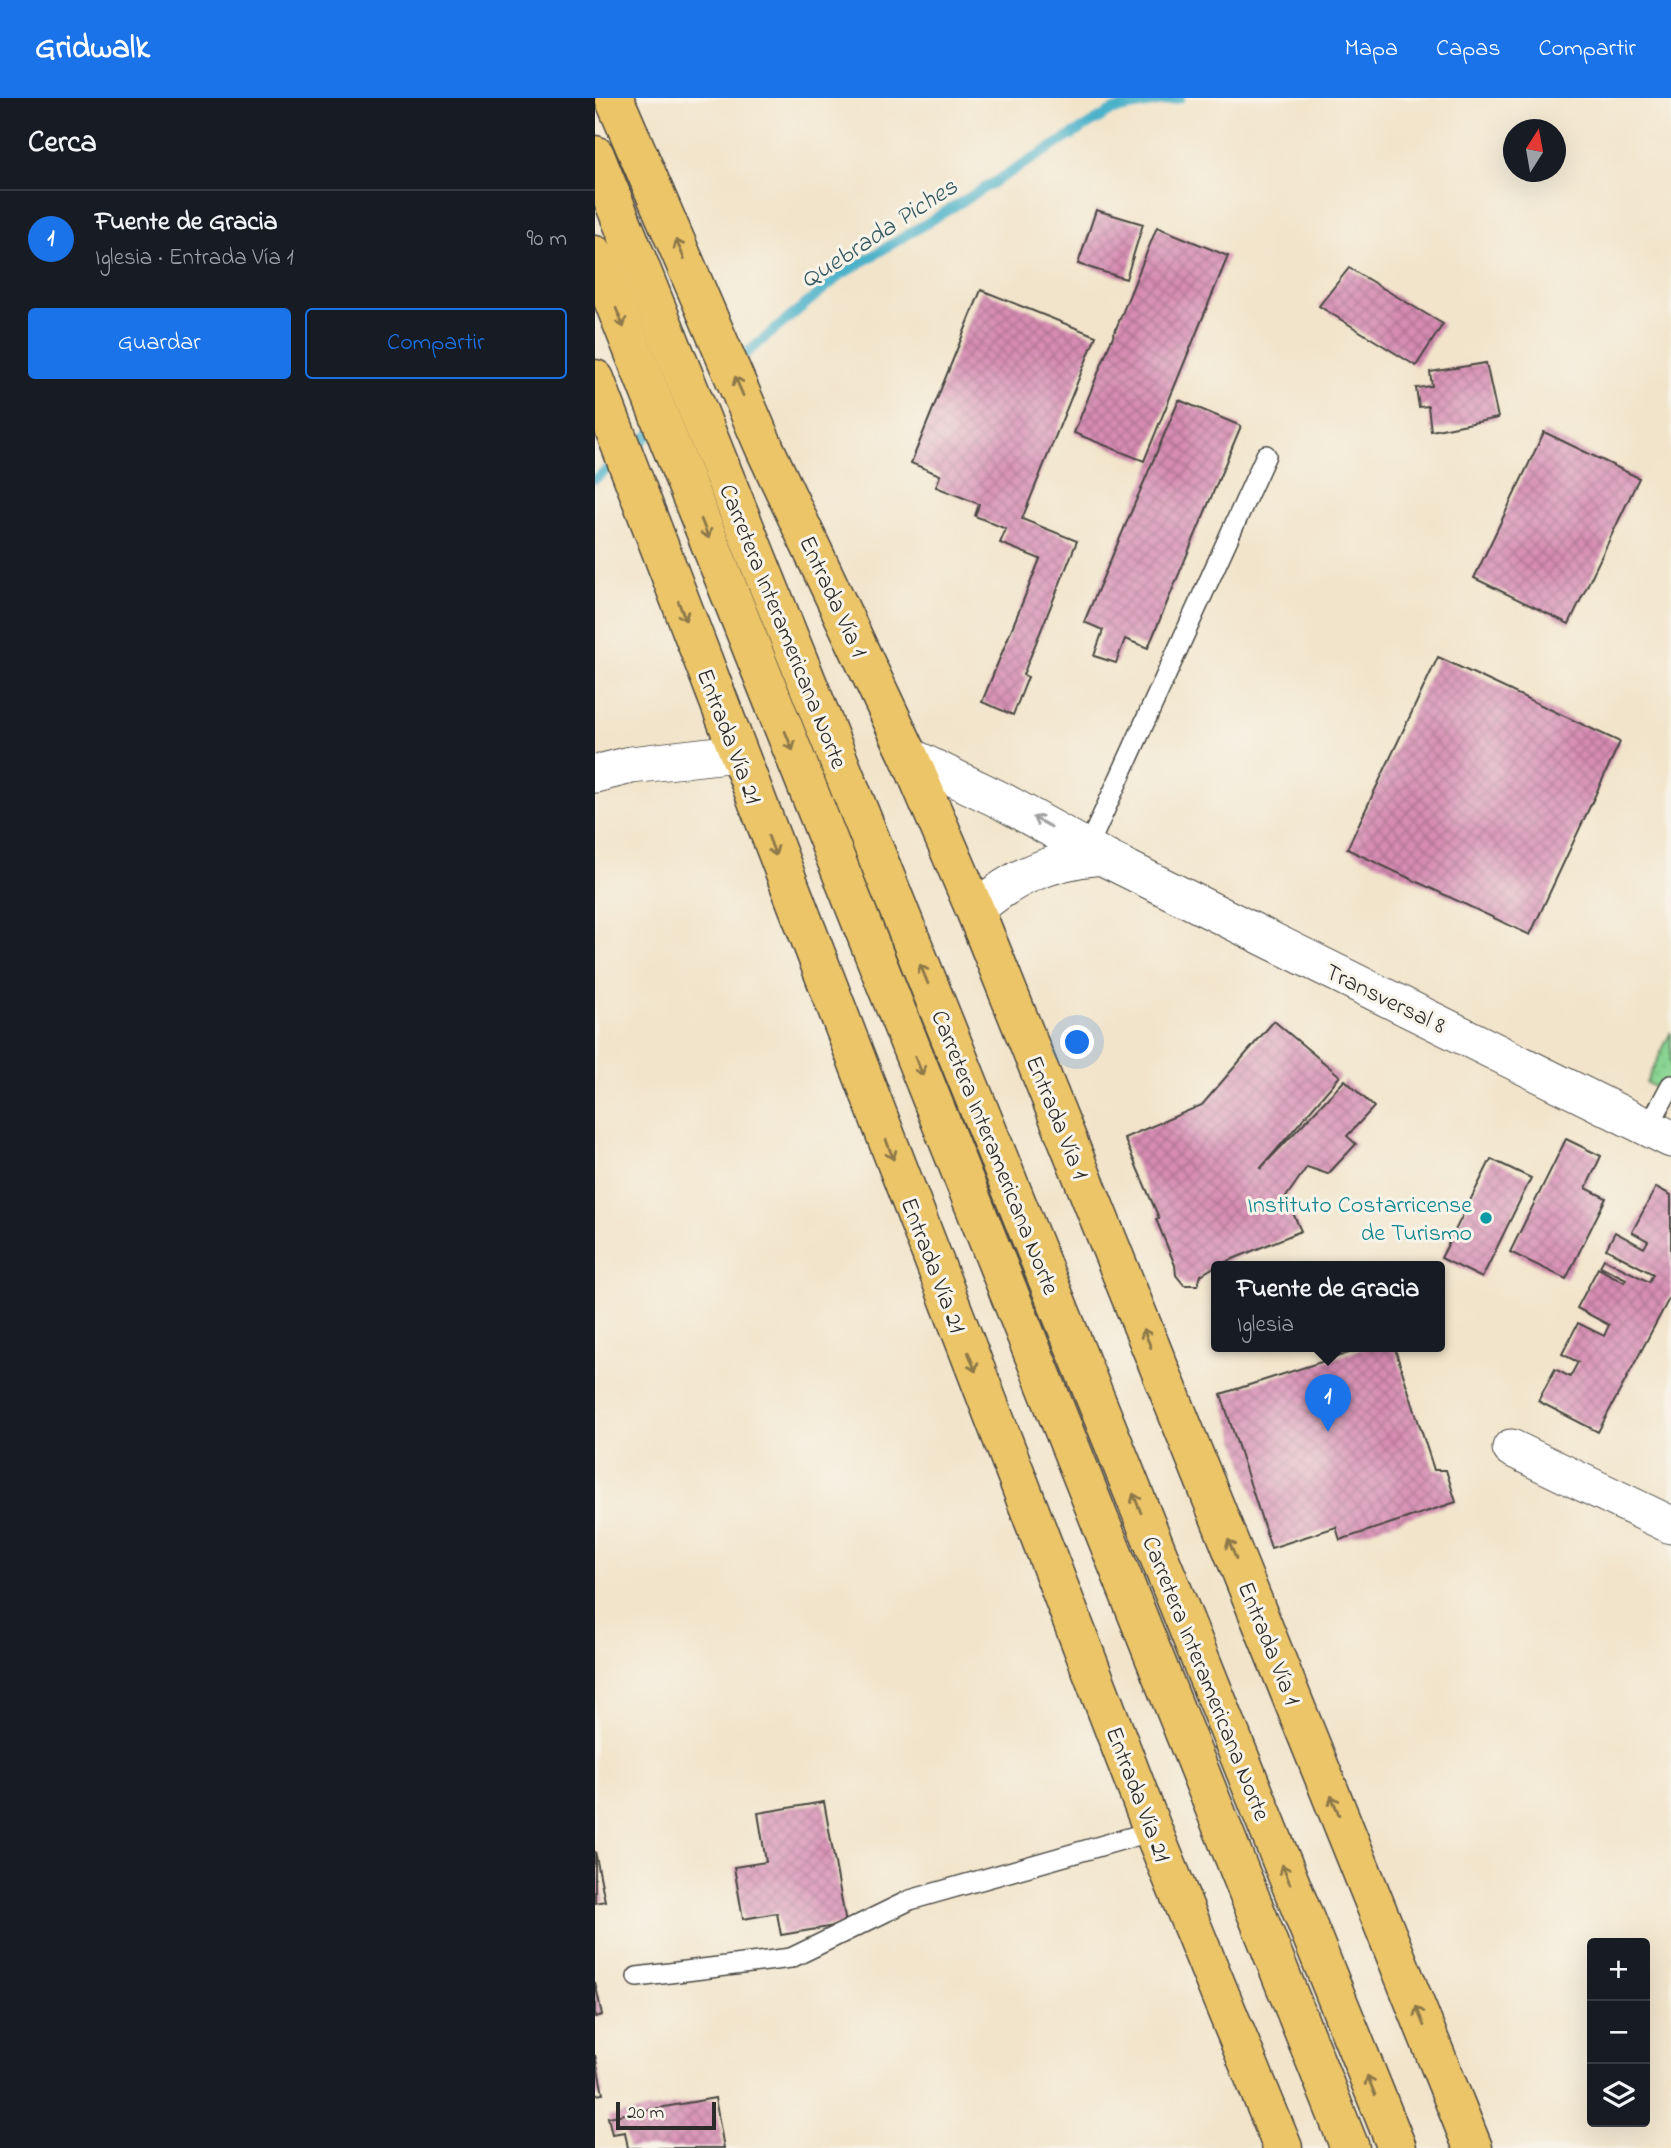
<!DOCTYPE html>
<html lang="es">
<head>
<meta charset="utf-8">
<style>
  :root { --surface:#171b24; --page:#242831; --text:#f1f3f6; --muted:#9ea1a6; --line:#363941; --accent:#1a73e8 }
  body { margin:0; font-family:"Indie Flower",sans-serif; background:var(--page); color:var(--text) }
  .controls { position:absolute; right:21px; bottom:21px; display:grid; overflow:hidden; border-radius:7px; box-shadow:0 7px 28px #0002 }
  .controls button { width:63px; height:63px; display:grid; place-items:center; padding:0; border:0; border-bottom:2px solid var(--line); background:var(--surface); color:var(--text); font:35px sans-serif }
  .compass { position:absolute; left:908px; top:21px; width:63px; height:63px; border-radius:50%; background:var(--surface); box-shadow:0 7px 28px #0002; rotate:11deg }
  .scale { position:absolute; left:21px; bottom:18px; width:100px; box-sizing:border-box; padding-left:7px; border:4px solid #2b2b2b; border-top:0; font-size:19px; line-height:24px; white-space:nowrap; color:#2b2b2b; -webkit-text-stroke:5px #f7f3e8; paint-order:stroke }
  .you { position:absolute; left:483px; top:945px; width:24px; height:24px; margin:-18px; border:5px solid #fff; border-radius:50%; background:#1a73e8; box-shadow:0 0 0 10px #1a73e833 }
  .badge { display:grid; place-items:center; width:46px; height:46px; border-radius:50%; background:var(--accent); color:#fff; font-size:23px; font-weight:700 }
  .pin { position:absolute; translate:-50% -58px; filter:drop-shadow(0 2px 4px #0008) }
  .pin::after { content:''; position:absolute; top:37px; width:24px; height:21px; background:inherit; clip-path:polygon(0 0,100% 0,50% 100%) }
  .popup { position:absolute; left:616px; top:1163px; width:234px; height:91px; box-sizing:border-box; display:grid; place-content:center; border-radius:7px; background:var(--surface); filter:drop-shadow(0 2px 5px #0005); font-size:23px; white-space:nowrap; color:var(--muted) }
  .popup b { font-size:26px; color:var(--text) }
  .popup::after { content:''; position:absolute; left:50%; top:100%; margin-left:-14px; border:14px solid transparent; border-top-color:var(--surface) }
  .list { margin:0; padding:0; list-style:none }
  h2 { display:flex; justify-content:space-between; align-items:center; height:91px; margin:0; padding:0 28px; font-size:30px }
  h2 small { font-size:23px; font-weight:400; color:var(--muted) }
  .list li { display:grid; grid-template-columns:46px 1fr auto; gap:21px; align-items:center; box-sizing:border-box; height:98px; padding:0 28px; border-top:2px solid var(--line) }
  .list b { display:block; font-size:26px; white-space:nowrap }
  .list p { margin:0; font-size:23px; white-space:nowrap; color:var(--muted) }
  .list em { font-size:23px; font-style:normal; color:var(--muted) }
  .actions { display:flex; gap:14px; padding:21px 28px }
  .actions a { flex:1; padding:16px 0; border:2px solid var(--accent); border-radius:7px; text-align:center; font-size:24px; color:var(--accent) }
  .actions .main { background:var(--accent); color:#fff }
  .icon { flex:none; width:38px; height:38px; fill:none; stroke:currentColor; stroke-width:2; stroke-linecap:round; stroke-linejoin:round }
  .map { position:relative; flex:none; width:1076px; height:2050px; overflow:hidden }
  header { display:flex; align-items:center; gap:42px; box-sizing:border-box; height:98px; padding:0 35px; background:var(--accent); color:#fff }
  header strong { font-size:33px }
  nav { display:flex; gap:38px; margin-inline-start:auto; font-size:24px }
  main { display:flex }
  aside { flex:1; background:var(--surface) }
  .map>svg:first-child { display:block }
  .park { fill:url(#park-dots); stroke:#5a805e; stroke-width:2 }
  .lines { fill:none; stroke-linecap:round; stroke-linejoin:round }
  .stream { stroke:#4bb2ca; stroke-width:10 }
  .building { fill:url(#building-cross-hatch) }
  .lane-casing { stroke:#494743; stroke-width:22 }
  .street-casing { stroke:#494743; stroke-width:39 }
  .primary-casing { stroke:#494743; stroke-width:41 }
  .highway-casing { stroke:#494743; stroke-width:41 }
  .lane { stroke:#fff; stroke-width:19 }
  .street { stroke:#fff; stroke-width:37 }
  .primary { stroke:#edc569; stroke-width:38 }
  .highway { stroke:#edc569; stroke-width:38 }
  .oneway { stroke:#8c784a }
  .oneway2 { stroke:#a0a0a0 }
  .culture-dot { fill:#0f9aa8; stroke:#f7f3e8; stroke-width:2.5 }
  .labels { text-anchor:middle; stroke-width:6; stroke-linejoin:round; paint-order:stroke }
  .street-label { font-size:24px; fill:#2b2b2b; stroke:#f7f3e8 }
  .culture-label { font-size:24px; fill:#0d838f; stroke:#f7f3e8; text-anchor:end }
  .water-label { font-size:26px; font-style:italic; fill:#365a63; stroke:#f7f3e8 }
</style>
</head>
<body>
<header>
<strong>Gridwalk</strong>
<nav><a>Mapa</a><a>Capas</a><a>Compartir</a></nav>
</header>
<main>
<aside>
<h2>Cerca<small></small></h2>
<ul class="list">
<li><span class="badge">1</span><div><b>Fuente de Gracia</b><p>Iglesia · Entrada Vía 1</p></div><em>90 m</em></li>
</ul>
<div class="actions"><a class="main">Guardar</a><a>Compartir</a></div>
</aside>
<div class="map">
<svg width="1076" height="2050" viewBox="0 0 1076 2050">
  <defs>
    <pattern id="park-dots" width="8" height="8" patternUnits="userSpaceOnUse" patternTransform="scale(1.75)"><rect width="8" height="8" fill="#89d492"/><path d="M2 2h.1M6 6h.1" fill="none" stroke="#76b67e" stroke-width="1.8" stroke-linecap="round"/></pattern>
    <pattern id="building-cross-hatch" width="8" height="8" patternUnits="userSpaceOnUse" patternTransform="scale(1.75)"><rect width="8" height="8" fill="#d78cb3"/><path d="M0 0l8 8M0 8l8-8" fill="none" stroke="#af7392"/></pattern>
  </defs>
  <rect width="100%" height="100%" fill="#f7f3e8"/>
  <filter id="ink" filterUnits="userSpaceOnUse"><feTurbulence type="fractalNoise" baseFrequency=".0143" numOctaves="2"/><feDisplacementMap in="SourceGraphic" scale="14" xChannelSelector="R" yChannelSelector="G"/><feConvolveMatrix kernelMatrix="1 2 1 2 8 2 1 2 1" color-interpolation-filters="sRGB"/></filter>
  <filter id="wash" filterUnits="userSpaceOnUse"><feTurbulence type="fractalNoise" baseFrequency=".00686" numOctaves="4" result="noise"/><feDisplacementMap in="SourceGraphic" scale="28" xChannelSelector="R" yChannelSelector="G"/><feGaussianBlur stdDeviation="1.57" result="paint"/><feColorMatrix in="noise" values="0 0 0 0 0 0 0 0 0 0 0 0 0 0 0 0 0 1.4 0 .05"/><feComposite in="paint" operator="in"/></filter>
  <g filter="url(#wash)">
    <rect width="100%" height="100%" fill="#f2e4ca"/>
    <polygon class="park" points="1076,934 1076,996 1051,985"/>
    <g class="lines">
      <g class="stream">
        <polyline points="142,263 246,177 518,12 585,0"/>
        <polyline points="35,353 61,331"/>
        <polyline points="0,381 23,362"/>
      </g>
    </g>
    <g id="blocks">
      <g class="building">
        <polygon points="501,112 548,126 531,181 483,166"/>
        <polygon points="562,129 633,158 549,363 479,335"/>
        <polygon points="754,170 848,226 821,268 724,208"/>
        <polygon points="386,192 501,238 427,421 482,443 428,577 433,579 418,617 387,604 445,461 405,445 411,431 380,418 384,406 341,389 345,377 316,365"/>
        <polygon points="891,265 903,320 836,333 833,308 824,309 821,290 837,288 835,274"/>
        <polygon points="584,302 646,328 553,550 530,541 521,565 499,558 508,532 489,524"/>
        <polygon points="949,334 1044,380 974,526 879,480"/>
        <polygon points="843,559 1025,644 935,837 752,751"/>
        <polygon points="679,923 745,978 665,1071 750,982 779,1009 752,1038 761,1046 733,1076 712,1069 691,1099 706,1133 621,1168 606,1177 603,1187 589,1187 581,1177 580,1167 561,1121 564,1120 529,1040 607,1007"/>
        <polygon points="971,1041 1006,1058 991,1090 1011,1100 971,1181 915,1154"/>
        <polygon points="896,1061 936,1080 887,1180 846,1160"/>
        <polygon points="1061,1089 1076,1097 1076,1197 1003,1334 943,1303 960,1271 975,1279 983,1264 967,1256 983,1225 1009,1238 1014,1227 982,1210 1003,1170 1029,1184 1031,1181 1005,1168 1009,1161 1054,1184 1058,1176 1011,1151 1020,1134 1049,1150 1053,1143 1037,1134"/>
        <polygon points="776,1248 799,1248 839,1372 851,1372 861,1404 745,1442 741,1429 676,1450 626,1296"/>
        <polygon points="229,1704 251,1826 186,1837 182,1815 148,1821 139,1769 171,1764 163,1715"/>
        <polygon points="0,1753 10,1803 0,1805"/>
        <polygon points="0,1884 7,1917 0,1919"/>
        <polygon points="0,1957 8,1996 0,1997"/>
        <polygon points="120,2000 129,2050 33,2050 30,2034 17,2036 13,2019"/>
      </g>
    </g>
  </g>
  <g filter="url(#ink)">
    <use href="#blocks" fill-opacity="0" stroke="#494743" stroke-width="2"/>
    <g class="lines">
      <g class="lane-casing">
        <g id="lane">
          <polyline points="493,749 671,357"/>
          <polyline points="1053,1030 1076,987"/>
          <polyline points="42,1879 196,1860 315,1802 558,1733"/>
        </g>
      </g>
      <g class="street-casing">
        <g id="street">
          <polyline points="314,658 407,703 506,758 1076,1041"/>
          <polyline points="0,676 36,667 141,655"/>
          <path d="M380,812C419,778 455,763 506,758"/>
          <polyline points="916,1350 1076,1427"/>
        </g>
      </g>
      <g class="primary-casing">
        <g id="primary">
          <polyline points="19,0 170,351 314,658 380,812 878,2050"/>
          <polyline points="0,281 558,1733 688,2050"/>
        </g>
      </g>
      <g class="highway-casing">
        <g id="highway">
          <polyline points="0,57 802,2050"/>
          <polyline points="0,157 755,2050"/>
        </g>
      </g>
      <use href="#lane" class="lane"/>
      <use href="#street" class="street"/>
      <use href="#primary" class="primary"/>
      <use href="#highway" class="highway"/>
    </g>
    <defs><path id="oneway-shaft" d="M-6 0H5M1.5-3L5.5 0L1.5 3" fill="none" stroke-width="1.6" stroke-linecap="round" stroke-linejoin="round" transform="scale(1.75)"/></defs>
    <g class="oneway">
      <use href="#oneway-shaft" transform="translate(85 151) rotate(-114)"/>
      <use href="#oneway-shaft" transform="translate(25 220) rotate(68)"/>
      <use href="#oneway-shaft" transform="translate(144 288) rotate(-113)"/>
      <use href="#oneway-shaft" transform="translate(110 431) rotate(68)"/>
      <use href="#oneway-shaft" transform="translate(87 513) rotate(69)"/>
      <use href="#oneway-shaft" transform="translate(194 643) rotate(68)"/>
      <use href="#oneway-shaft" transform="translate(177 748) rotate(69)"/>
      <use href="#oneway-shaft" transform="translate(329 876) rotate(-112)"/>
      <use href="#oneway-shaft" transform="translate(324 968) rotate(68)"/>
      <use href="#oneway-shaft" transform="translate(295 1052) rotate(69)"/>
      <use href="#oneway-shaft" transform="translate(552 1240) rotate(-112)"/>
      <use href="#oneway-shaft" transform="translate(377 1264) rotate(69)"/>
      <use href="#oneway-shaft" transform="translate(542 1405) rotate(-112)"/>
      <use href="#oneway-shaft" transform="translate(637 1451) rotate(-112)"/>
      <use href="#oneway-shaft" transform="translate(740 1707) rotate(-112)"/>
      <use href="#oneway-shaft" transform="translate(691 1776) rotate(-112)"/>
      <use href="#oneway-shaft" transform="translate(825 1918) rotate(-112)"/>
      <use href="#oneway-shaft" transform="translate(776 1987) rotate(-112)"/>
    </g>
    <use class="oneway2" href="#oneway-shaft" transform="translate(447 724) rotate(-152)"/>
  </g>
  <circle class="culture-dot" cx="891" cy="1120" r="7"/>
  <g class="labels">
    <g class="street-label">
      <text transform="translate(239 498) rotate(65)" y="8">Entrada Vía 1</text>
      <text transform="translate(189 528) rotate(68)" y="8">Carretera Interamericana Norte</text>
      <text transform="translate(135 638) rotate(69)" y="8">Entrada Vía 21</text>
      <text transform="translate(791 900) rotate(26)" y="8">Transversal 8</text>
      <text transform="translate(463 1019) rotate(68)" y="8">Entrada Vía 1</text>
      <text transform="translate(401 1054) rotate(68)" y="8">Carretera Interamericana Norte</text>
      <text transform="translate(339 1167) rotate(69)" y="8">Entrada Vía 21</text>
      <text transform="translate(675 1545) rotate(68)" y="8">Entrada Vía 1</text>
      <text transform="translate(612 1580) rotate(68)" y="8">Carretera Interamericana Norte</text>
      <text transform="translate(544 1696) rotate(69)" y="8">Entrada Vía 21</text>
    </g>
    <g class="culture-label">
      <text x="877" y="1114">Instituto Costarricense<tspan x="877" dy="28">de Turismo</tspan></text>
    </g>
    <g class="water-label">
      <text transform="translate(283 134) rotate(-33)" y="9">Quebrada Piches</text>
    </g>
  </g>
</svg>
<div class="controls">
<button>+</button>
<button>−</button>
<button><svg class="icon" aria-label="layers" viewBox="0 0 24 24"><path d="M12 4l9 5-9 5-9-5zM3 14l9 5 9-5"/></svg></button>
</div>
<svg class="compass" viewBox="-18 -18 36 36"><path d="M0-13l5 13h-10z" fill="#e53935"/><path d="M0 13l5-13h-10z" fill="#9ea1a6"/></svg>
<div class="scale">20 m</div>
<div class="you"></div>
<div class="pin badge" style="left:733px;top:1334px">1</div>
<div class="popup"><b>Fuente de Gracia</b>Iglesia</div>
</div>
</main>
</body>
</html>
